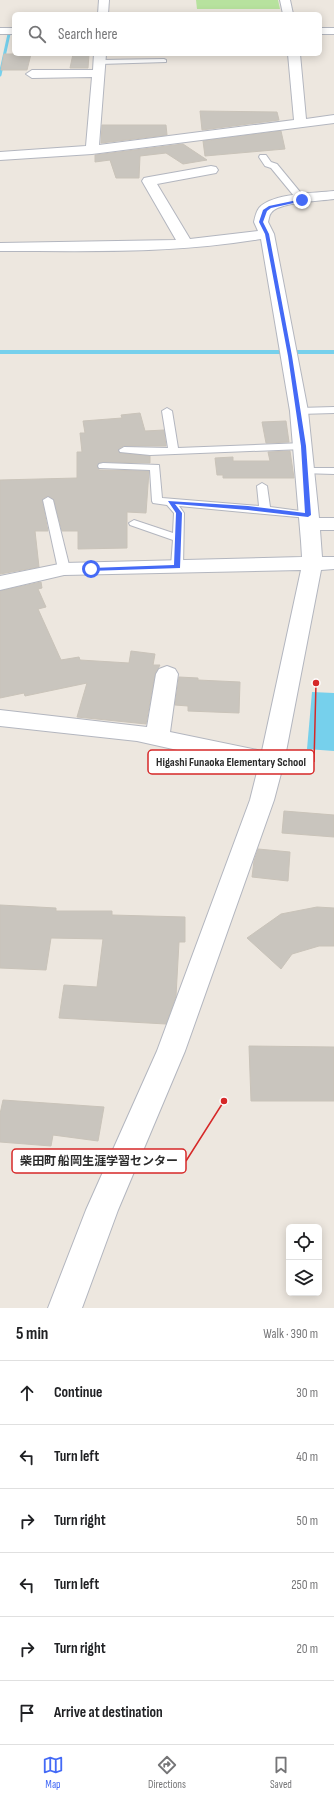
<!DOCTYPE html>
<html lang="en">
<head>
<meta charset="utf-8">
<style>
  :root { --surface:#fff; --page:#f2f2f2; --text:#202124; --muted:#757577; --line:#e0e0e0; --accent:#446af6 }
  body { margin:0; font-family:"Sofia Sans Condensed","Noto Sans JP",sans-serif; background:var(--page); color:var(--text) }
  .controls { position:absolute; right:12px; bottom:12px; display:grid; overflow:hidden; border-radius:6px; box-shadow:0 2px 10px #0003 }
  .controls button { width:36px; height:36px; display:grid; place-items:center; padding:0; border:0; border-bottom:1px solid var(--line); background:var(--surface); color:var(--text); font:20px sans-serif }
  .stop { position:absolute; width:12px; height:12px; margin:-9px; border:3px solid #446af6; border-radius:50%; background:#fff }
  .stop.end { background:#446af6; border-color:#fff; box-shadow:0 1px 4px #0008 }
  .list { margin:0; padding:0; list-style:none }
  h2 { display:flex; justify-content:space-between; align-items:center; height:52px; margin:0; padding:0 16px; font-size:17px }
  h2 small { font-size:13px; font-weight:400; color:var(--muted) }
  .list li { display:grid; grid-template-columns:26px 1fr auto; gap:12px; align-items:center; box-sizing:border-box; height:64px; padding:0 16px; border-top:1px solid var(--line) }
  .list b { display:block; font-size:15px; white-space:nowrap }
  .list em { font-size:13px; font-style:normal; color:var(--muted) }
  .icon { flex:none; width:22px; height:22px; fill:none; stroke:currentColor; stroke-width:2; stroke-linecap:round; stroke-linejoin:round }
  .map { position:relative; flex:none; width:334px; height:1308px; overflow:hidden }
  .search { position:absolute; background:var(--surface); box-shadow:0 2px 10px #0003; left:12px; right:12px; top:12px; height:44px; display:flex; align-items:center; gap:10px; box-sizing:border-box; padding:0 14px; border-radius:6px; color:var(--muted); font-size:15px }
  .sheet { height:436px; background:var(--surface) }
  nav { display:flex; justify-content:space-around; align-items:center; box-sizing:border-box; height:56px; border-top:1px solid var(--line); background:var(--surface); font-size:11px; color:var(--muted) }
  nav a { display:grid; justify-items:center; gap:2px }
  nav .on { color:var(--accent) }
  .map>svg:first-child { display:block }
  .green { fill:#b7e29e }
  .water { fill:#76d0ec }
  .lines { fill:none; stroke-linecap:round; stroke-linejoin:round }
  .stream-far1 { stroke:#76d0ec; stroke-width:3 }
  .stream { stroke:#76d0ec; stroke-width:4 }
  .building { fill:#c9c5be; stroke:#c9c3b9 }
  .service-casing { stroke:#b3b6bf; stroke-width:2 }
  .minor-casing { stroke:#b3b6bf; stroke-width:2 }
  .service { fill:#fff; fill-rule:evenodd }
  .minor { fill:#fff; fill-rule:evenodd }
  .route { fill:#446af6 }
  .leader { fill:none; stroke:#d62828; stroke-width:1.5 }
  .callout-dot { fill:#d62828; stroke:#fff; stroke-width:1.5 }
  .callout { fill:#fff; stroke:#d62828; stroke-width:1.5 }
  .callout-label { font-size:12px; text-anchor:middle; font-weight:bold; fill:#2c2c2c }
</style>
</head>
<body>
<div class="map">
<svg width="334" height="1308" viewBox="0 0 334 1308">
  <rect width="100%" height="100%" fill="#ede7df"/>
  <polygon class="green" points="196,0 278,0 280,9 197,9"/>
  <polygon class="water" points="312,692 334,693 334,751 307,749"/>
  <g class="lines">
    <polyline class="stream-far1" points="0,75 9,34"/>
    <polyline class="stream" points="0,352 334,352"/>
  </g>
  <g class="building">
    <polygon points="4,54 31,54 27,70 1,70"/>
    <polygon points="73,54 89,54 88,68 70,68"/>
    <polygon points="200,111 277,112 279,120 202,130"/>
    <polygon points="102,125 166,125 167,135 101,143"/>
    <polygon points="281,131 285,149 205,156 203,141"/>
    <polygon points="183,144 207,160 183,164 166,153 140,156 139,178 116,178 110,160 95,162 95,155"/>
    <polygon points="140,413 145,431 164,430 166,446 123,446 118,450 120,453 150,456 150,463 103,462 97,465 99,470 149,471 146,513 127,512 127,548 78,549 78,531 62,531 54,500 47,496 42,500 48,531 35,531 39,567 0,574 0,480 77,478 77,452 82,452 80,433 85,433 83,421 122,418 121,415"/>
    <polygon points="286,421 289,442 266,443 262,422"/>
    <polygon points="290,451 294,478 223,478 223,475 217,475 215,458 233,457 233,461 270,461 268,452"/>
    <polygon points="41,582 42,588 38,589 46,607 38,609 61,660 79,657 80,660 129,663 131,651 155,654 153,665 160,665 155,674 146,724 77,717 87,683 25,696 24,693 0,698 0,591"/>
    <polygon points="179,677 198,678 198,680 240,682 239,713 188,711 188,706 175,705"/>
    <polygon points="284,811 334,815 334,837 282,833"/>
    <polygon points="258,849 290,852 288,881 252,877 254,861"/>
    <polygon points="0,905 56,908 56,911 112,911 112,915 185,917 185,942 179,942 176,996 166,1024 59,1018 64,985 97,987 103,939 51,938 46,970 0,968"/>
    <polygon points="317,907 334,908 334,946 319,946 292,954 281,969 247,938 281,914"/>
    <polygon points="249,1046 334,1047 334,1101 251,1101"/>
    <polygon points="3,1100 104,1107 98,1141 53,1135 51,1146 0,1142 0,1114"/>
  </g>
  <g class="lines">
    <g class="service-casing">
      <g id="service">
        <polygon points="164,59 166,60 166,62 100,64 97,62 100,60"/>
        <polygon points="260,155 266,155 271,162 277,164 305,198 305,202 299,202 271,168 265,166 259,157"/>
        <polygon points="334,407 334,413 299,414 294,411 299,408"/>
        <polygon points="167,408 172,411 178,448 303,443 308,446 303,449 150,455 120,452 119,450 124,447 168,448 162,411"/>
        <polygon points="103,463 159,465 162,498 259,506 257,486 262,483 267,486 270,507 308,512 313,515 308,518 179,506 184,513 183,566 177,569 171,566 173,540 130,525 129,523 134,520 173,533 174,513 167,505 153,503 152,501 150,470 99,468 98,466 99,464"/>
        <polygon points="305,468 334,468 334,474 301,473 300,471 301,469"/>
        <polygon points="48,497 53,500 70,569 64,572 58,569 43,500"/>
      </g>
    </g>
    <g class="minor-casing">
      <g id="minor">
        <polygon points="99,0 109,0 108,14 98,14"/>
        <polygon points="280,0 290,0 293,14 283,14"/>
        <rect x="0" y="28" width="14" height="6"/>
        <rect x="320" y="28" width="14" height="6"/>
        <polygon points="94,54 106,54 99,145 294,120 288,54 300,54 306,119 334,115 334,123 92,154 0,160 0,152 86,146 92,77 32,78 26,74 32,70 93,70"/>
        <path d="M211,166L216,167L218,170L216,173L157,184L190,239L258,231L254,222C255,217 256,212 259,208C272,193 316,193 334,191V199C321,201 278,202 271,213C269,215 269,219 268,222L274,234L308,411L319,518H334V530H320L322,557H334V569L321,570L284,762L274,800L185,1051L118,1210L82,1308H48L86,1210L157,1051L250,800L258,768L137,741L0,726V710L147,727L156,674L159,669L167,666L175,669L178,674L170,732L262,751L301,570L64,575L0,590V576L64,563L302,557L301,541L290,411L261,239C174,254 87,251 0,251V243L176,240L142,181L144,178L149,177Z"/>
      </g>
    </g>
    <use href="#service" class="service"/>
    <use href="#minor" class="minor"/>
  </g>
  <polygon class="route" points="302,199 303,201 271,208 267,211 263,222 269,234 292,356 306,446 311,515 308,517 248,510 175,504 182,513 180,568 89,571 89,568 91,568 174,565 176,513 168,501 248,506 305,513 301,446 288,356 265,234 259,222 263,210 269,206"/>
  <path class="leader" d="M316 683L314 762M224 1101L186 1161"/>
  <g class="callout-dot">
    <circle cx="316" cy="683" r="4"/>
    <circle cx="224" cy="1101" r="4"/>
  </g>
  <g class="callout">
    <rect x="148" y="750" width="166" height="24" rx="4"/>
    <rect x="12" y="1149" width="174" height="24" rx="4"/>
  </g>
  <g class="callout-label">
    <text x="231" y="766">Higashi Funaoka Elementary School</text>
    <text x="99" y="1165">柴田町 船岡生涯学習センター</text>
  </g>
</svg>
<div class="controls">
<button><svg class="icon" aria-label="locate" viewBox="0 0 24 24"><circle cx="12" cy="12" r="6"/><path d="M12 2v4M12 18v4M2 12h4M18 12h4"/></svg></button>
<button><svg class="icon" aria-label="layers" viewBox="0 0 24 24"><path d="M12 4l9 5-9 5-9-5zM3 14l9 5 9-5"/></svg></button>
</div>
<div class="stop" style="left:91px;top:569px"></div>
<div class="stop end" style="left:302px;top:200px"></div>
<div class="search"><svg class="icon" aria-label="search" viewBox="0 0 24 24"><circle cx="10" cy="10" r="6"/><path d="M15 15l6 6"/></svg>Search here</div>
</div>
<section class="sheet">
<h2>5 min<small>Walk · 390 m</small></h2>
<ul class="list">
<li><svg class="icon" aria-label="ahead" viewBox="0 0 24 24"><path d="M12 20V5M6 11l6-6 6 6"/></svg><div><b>Continue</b></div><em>30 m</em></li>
<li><svg class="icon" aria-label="left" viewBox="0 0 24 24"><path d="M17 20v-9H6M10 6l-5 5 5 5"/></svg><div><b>Turn left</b></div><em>40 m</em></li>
<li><svg class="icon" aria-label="right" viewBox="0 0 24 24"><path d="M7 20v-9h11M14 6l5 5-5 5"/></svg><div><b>Turn right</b></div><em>50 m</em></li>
<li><svg class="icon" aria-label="left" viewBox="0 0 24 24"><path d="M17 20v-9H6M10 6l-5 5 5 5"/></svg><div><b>Turn left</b></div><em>250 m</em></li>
<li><svg class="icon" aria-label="right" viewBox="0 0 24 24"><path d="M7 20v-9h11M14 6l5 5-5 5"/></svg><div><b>Turn right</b></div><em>20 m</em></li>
<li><svg class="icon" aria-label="arrive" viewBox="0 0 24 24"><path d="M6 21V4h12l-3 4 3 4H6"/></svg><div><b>Arrive at destination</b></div></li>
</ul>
</section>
<nav>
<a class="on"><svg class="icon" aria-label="map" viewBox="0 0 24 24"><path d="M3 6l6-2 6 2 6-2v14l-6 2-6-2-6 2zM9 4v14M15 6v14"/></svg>Map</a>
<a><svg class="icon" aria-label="directions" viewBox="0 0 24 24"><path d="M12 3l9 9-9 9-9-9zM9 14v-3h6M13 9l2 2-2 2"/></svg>Directions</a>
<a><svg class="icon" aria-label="saved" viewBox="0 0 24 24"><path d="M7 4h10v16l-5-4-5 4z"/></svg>Saved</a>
</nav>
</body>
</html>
